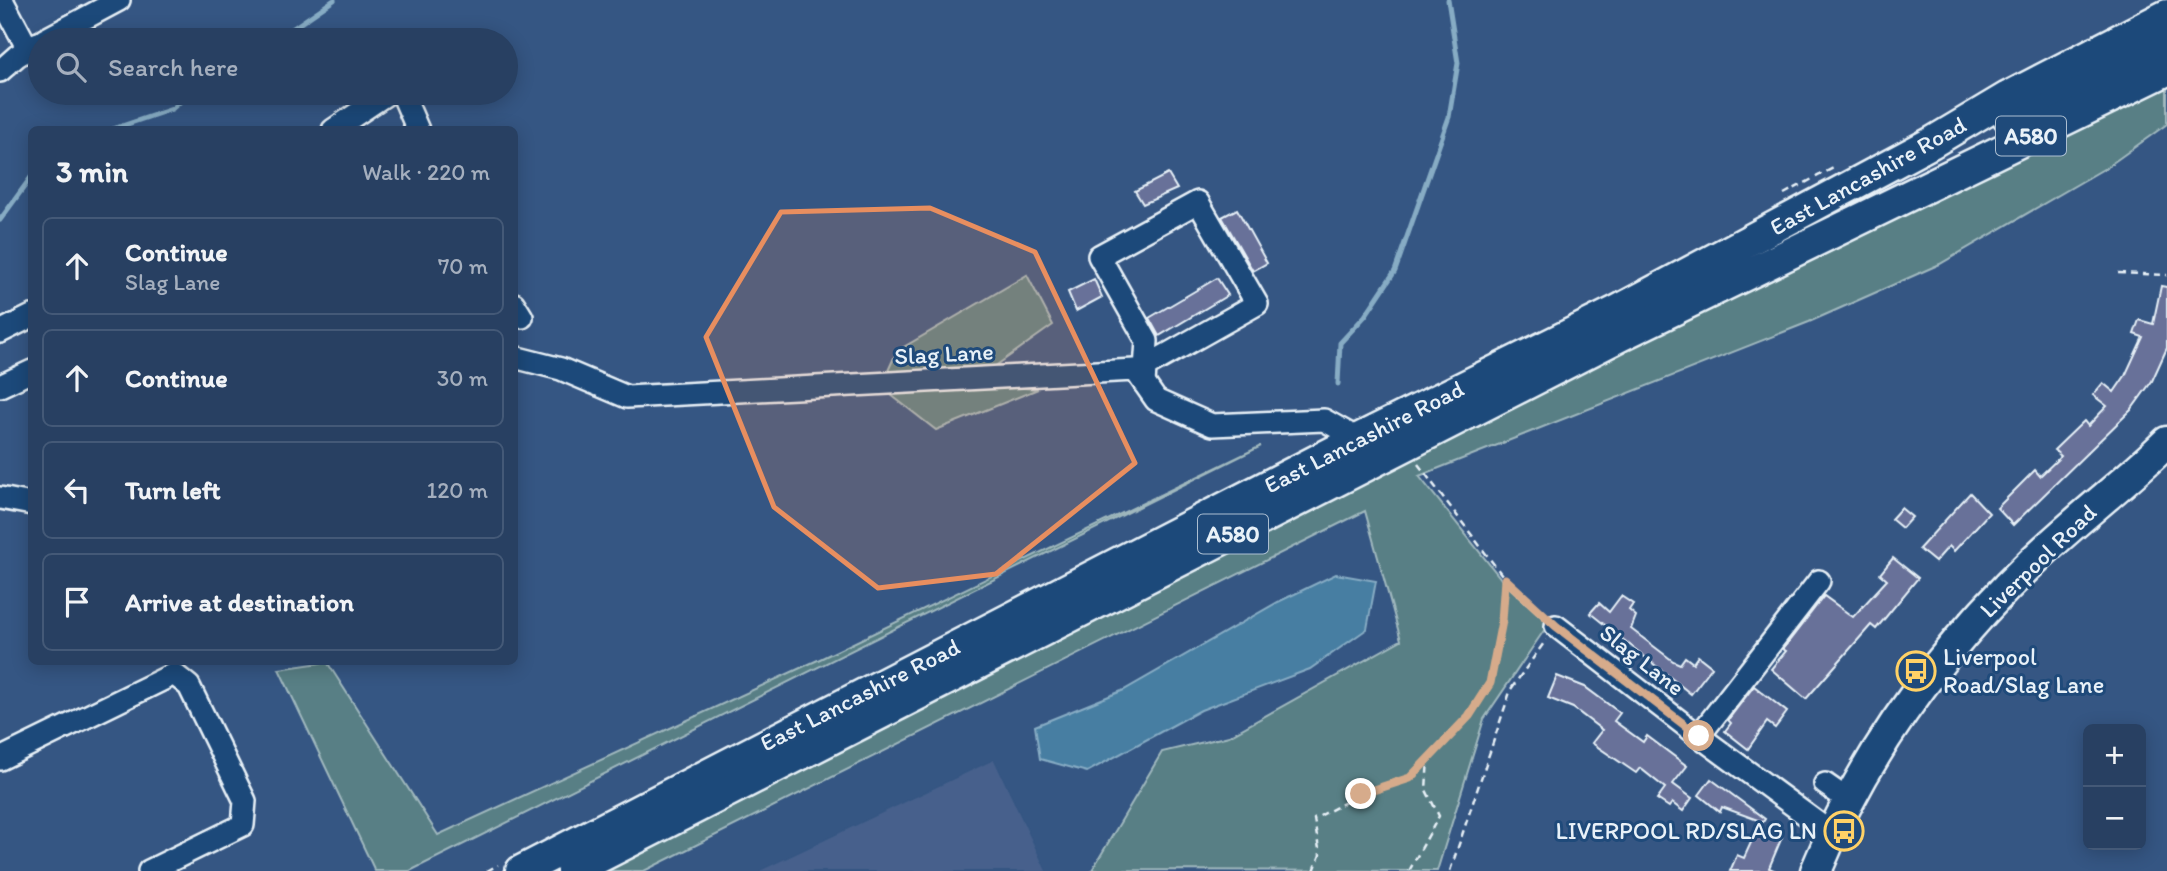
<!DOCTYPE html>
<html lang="en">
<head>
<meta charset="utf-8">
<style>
  :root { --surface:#284062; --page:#344b6b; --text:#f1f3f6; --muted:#a5afbe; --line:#445977 }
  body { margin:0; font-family:Itim,sans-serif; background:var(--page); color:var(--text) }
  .controls { position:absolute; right:21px; bottom:21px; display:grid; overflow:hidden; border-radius:10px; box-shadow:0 4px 18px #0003 }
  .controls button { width:63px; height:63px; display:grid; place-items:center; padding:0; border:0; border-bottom:2px solid var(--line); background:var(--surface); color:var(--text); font:35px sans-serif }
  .stop { position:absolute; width:21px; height:21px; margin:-16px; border:5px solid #d6ab8b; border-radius:50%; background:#fff }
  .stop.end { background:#d6ab8b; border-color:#fff; box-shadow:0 2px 7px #0008 }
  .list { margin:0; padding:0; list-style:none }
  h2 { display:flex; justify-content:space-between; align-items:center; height:91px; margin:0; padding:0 28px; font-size:30px }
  h2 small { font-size:23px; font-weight:400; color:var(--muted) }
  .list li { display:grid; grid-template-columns:46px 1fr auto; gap:21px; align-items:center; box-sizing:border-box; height:98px; margin:0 14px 14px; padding:0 14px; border:2px solid var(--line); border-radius:10px }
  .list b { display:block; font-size:26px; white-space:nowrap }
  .list p { margin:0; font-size:23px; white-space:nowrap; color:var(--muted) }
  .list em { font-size:23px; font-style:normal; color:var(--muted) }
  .icon { flex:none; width:38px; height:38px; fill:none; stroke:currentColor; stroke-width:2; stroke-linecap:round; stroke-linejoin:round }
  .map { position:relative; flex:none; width:2167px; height:871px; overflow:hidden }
  .search { position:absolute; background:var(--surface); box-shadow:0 4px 18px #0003; left:28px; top:28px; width:490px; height:77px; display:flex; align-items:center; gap:18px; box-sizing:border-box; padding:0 24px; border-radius:38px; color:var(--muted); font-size:26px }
  .panel { position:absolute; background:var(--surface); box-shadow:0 4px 18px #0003; left:28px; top:126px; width:490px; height:539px; border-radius:10px }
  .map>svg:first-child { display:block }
  .built { fill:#47618c }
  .green { fill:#587f85; stroke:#a0b8be; stroke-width:2 }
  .water { fill:#477ea2; stroke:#87acc4; stroke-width:2 }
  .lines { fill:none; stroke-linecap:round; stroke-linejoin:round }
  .stream { stroke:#87acc4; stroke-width:5 }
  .building { fill:#677199; stroke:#e8f1f8; stroke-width:2 }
  .minor-casing { stroke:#e8f1f8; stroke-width:26 }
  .highway-casing { stroke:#e8f1f8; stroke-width:35 }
  .path { stroke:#e8f1f8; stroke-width:2.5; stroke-dasharray:7 5; stroke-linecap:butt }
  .minor { stroke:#1f4a7a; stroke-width:21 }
  .highway { stroke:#1f4a7a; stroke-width:30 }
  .route { stroke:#d6ab8b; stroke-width:9 }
  .marked { fill:#e88e5f; fill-opacity:0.2; stroke:#e88e5f; stroke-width:5; stroke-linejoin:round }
  .labels { text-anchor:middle; stroke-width:6; stroke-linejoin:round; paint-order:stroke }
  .shield { fill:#1f4a7a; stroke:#acbfd2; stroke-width:2 }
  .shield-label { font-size:23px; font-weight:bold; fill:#e8f1f8 }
  .street-label { font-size:24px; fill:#e8f1f8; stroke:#1f4a7a }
  .poi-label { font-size:24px; fill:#e8f1f8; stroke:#1f4a7a; text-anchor:start }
</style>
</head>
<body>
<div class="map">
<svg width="2167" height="871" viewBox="0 0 2167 871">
  <rect width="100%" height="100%" fill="#355683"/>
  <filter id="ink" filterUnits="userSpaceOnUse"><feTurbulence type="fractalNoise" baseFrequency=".0143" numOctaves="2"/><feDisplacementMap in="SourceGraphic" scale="14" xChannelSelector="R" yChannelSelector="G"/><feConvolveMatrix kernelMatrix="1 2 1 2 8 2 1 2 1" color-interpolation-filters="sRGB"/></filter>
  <g filter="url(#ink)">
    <polygon class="built" points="994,760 1046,871 760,871"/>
    <g class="green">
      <polygon points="2167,86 2167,124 2107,167 1940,264 1809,322 1419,476 1502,580 1549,623 1484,719 1437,871 1092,870 1162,752 1229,736 1401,640 1365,511 644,871 601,871 1404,460 2063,132"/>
      <polygon points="1027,275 1053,325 994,367 996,386 1038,389 936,430 891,395 887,373 897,351"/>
      <polygon points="1261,446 410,871 375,871 279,669 327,662 438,835 820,659"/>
    </g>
    <polygon class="water" points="1336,574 1376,581 1367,629 1310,669 1201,710 1087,772 1040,759 1035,726 1124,690 1278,602"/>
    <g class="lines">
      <g class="stream">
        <polyline points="276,40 334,0"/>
        <polyline points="110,130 172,109 190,93"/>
        <polyline points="0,220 32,176"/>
        <polyline points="1338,384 1340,343 1365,316 1395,271 1449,117 1458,63 1448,0"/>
      </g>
    </g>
    <g class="building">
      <polygon points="1168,174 1177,189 1143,204 1135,191"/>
      <polygon points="1237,209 1267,263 1253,271 1222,217"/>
      <polygon points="1217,278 1228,295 1159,336 1149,318"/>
      <polygon points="1094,279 1102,297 1076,311 1068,292"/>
      <polygon points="2161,286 2167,287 2167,348 2152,381 2131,410 2013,525 1997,508 2035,470 2040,476 2061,456 2054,450 2084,421 2088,426 2107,406 2093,395 2103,383 2114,392 2125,376 2143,337 2134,334 2139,320 2153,324"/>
      <polygon points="1970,493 1989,513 1954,551 1949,546 1935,562 1919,549"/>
      <polygon points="1901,508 1912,517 1902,528 1891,519"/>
      <polygon points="1893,558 1918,578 1876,629 1871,625 1806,699 1771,669 1786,651 1783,649 1824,596 1853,617 1887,580 1880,574"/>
      <polygon points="1621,596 1633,604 1629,610 1636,616 1631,629 1673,661 1680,664 1685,657 1693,663 1698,656 1712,667 1691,694 1590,613 1599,603 1609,612"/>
      <polygon points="1557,676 1585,687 1620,713 1614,721 1643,742 1647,736 1687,766 1673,784 1692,798 1683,811 1672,803 1669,807 1657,799 1665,788 1640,768 1636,773 1592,743 1602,730 1573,708 1548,698"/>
      <polygon points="1754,686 1787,712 1775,728 1767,722 1748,749 1725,731 1731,723 1728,720"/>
      <polygon points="1711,779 1765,819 1763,822 1722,807 1720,812 1699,795"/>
      <polygon points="1758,827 1782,837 1769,868 1776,871 1730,871 1737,855 1744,858"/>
    </g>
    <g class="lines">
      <g class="minor-casing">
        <g id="minor">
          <polyline points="2,0 28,49"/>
          <polyline points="44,40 119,0"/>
          <polyline points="0,71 17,56 38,43"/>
          <polyline points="402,93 418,130"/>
          <polyline points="333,130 388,93"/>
          <polyline points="514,304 522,317"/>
          <polyline points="0,332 32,316"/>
          <polyline points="514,357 561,369 627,397 1135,370 1156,400 1212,425 1324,420 1358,439"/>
          <polyline points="1144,383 1147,341 1099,256 1198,202 1257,304 1145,367"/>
          <polyline points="0,386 32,371"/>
          <polyline points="0,498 32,504"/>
          <polyline points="1556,626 1699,736 1831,833"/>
          <polyline points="1699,736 1819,581"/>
          <polyline points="0,759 174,674 189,686 245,801 243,825 149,871"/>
          <polyline points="1825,784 1848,800"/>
        </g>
      </g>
      <g class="highway-casing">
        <g id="highway">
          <polyline points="2008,117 2167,42"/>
          <polyline points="521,871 1358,439 1617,311 1931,143 2008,97 2167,15"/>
          <polyline points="572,871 1620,336 2167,70"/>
          <path d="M1816,871C1865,751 1941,649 2035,559C2078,518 2125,483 2167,442"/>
        </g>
      </g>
      <g class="path">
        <polyline points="1784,194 1837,166"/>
        <polyline points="2118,273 2167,275"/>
        <polyline points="1418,464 1505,579 1543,614"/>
        <polyline points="487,871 498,865"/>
        <polyline points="1314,871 1320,855 1314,819 1361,794 1410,778 1469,716 1490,683 1502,621 1505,579"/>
        <polyline points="1409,871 1439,816 1426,790 1428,758"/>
        <polyline points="1450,871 1511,689 1546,640"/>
      </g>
      <use href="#minor" class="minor"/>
      <use href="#highway" class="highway"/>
    </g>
  </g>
  <g class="lines" filter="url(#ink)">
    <polyline class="route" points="1361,794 1410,778 1469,716 1490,683 1502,621 1505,579 1556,626 1699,736"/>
  </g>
  <path class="marked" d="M930,208L1035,252L1135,463L996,574L878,588L774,507L706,337L781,212Z"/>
  <defs>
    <g id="bus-ring" transform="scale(2.0125)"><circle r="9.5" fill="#1f4a7a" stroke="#ffd166" stroke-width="1.5"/><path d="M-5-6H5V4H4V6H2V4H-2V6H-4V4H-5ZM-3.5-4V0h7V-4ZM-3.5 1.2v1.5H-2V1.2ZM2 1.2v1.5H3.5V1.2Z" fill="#ffd166"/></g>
  </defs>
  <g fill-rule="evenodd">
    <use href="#bus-ring" x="1916" y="671"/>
    <use href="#bus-ring" x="1844" y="831"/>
  </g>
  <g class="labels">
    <g class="shield">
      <rect x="1996" y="116.5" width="70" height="39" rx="5"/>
      <rect x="1198" y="514.5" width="70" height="39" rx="5"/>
    </g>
    <g class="shield-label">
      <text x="2031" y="144">A580</text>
      <text x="1233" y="542">A580</text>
    </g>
    <g class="street-label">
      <text transform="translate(1868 176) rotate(-29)" y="8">East Lancashire Road</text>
      <text transform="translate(944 354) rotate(-3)" y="8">Slag Lane</text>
      <text transform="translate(1364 437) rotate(-27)" y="8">East Lancashire Road</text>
      <text transform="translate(2038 561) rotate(-44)" y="8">Liverpool Road</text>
      <text transform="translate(1642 660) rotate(38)" y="8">Slag Lane</text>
      <text transform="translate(860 695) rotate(-27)" y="8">East Lancashire Road</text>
    </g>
    <g class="poi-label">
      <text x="1943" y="665">Liverpool<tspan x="1943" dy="28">Road/Slag Lane</tspan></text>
      <text x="1817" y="839" text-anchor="end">LIVERPOOL RD/SLAG LN</text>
    </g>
  </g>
</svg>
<div class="controls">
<button>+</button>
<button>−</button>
</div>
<div class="stop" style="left:1699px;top:736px"></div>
<div class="stop end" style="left:1361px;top:794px"></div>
<div class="search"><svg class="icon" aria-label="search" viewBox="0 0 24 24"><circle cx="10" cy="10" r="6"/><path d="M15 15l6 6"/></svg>Search here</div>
<section class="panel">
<h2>3 min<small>Walk · 220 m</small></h2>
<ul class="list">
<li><svg class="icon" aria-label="ahead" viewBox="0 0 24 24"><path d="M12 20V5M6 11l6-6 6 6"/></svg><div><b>Continue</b><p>Slag Lane</p></div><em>70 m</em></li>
<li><svg class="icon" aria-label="ahead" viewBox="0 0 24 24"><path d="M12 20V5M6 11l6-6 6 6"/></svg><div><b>Continue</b></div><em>30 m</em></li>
<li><svg class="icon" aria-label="left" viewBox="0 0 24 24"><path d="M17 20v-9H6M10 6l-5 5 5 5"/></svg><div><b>Turn left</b></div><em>120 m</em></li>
<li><svg class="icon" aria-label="arrive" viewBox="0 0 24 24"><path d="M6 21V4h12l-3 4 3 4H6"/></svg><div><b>Arrive at destination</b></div></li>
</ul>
</section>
</div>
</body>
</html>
